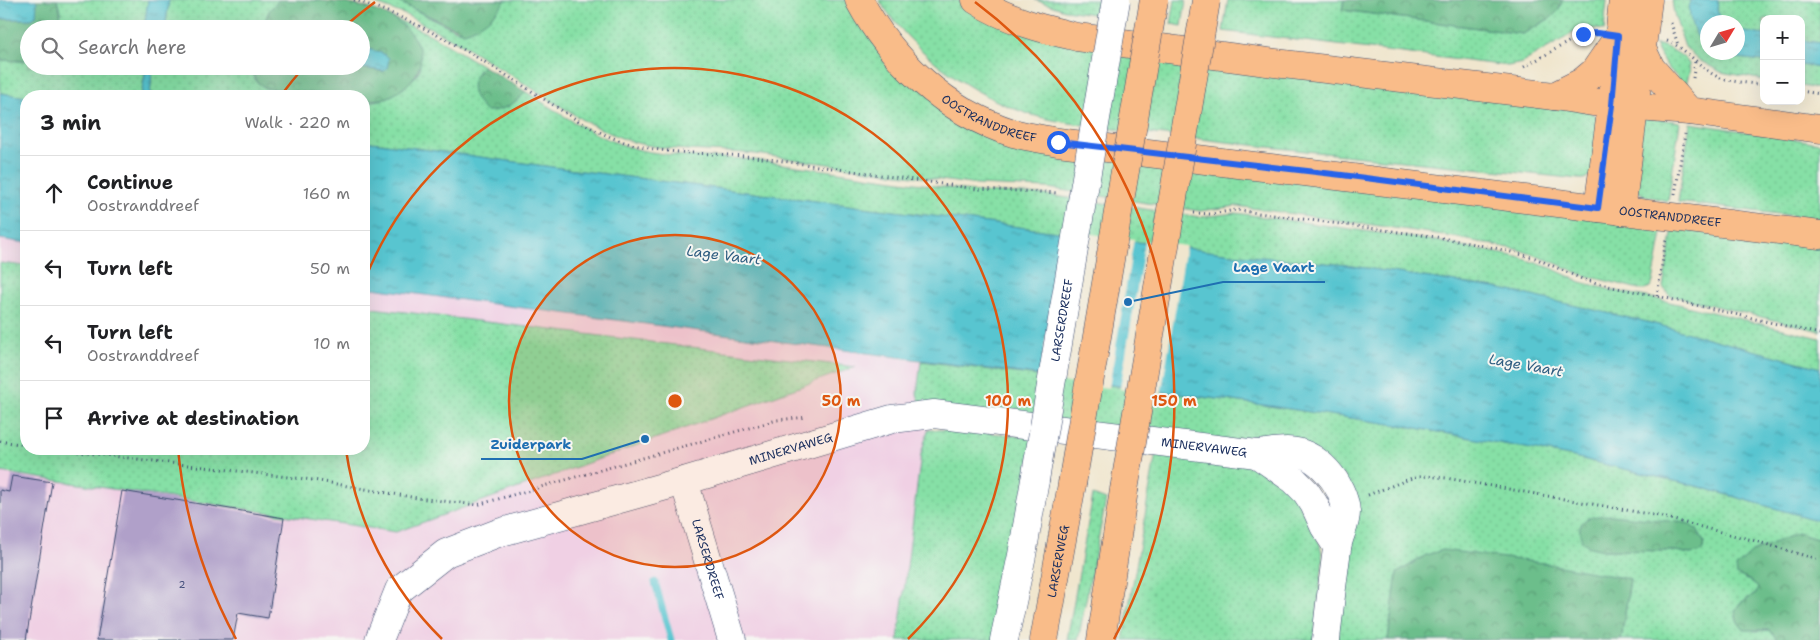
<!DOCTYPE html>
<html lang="en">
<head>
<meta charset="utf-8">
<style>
  :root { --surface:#fff; --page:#f6f6f6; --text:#202124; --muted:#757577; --line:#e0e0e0 }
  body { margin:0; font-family:"Shantell Sans",sans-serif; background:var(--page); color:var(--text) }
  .controls { position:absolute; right:15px; top:15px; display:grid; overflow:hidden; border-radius:10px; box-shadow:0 5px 20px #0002 }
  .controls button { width:45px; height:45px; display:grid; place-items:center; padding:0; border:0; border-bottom:1px solid var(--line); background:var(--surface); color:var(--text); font:25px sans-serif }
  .compass { position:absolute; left:1700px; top:15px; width:45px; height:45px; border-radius:50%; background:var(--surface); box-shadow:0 5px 20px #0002; rotate:52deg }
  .stop { position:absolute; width:15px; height:15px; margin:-11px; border:4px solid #2563eb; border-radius:50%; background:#fff }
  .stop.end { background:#2563eb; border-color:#fff; box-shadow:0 1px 5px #0008 }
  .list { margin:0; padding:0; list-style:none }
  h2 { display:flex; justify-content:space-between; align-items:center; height:65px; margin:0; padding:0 20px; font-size:21px }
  h2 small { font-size:16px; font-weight:400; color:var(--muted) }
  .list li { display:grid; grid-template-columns:32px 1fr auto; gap:15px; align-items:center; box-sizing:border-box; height:75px; padding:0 20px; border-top:1px solid var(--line) }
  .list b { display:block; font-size:19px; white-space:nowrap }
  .list p { margin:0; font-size:16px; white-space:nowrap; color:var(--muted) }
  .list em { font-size:16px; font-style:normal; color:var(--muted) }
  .icon { flex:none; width:28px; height:28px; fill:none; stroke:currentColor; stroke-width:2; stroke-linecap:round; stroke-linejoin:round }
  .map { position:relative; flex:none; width:1820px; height:640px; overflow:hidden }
  .search { position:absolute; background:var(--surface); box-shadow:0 5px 20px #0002; left:20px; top:20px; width:350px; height:55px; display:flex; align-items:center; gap:12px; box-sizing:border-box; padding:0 18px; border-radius:28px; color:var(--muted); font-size:19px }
  .panel { position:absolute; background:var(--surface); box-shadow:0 5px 20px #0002; left:20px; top:90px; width:350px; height:365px; border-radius:20px }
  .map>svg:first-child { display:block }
  .built { fill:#f0d0e4 }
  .grass { fill:url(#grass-dots); stroke:#508882; fill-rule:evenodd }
  .forest { fill:url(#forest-crowns); stroke:#447674 }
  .water { fill:url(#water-ripples); stroke:#3a7a97 }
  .pier { fill:#f0e6ce }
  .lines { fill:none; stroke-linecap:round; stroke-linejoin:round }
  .stream { stroke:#59c5d0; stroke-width:7 }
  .building { fill:#b0a0c9 }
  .minor-casing { stroke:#3b4a6f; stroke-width:29 }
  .major-casing { stroke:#3b4a6f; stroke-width:29 }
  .path { stroke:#3b4a6f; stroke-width:3; stroke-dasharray:1 4; stroke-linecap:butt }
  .minor { stroke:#fff; stroke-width:28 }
  .major { stroke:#f9bc89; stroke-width:28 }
  .minor-bridge-casing { stroke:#3b4a6f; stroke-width:29; stroke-linecap:butt }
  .major-bridge-casing { stroke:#3b4a6f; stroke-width:29; stroke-linecap:butt }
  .minor-bridge { stroke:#fff; stroke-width:28 }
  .major-bridge { stroke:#f9bc89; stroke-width:28 }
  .route { stroke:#2563eb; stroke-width:6 }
  .ring { fill:none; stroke:#de5710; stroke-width:2.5 }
  .labels { text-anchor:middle; stroke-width:4; stroke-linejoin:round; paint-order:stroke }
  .number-label { font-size:10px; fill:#404b79 }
  .street-label { font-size:12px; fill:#1b2f5e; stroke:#f6f6f2 }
  .water-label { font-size:14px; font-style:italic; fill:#2e5c80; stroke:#f6f6f2 }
  .centre { fill:#de5710; stroke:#f6f6f2; stroke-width:2.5 }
  .ring-label { font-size:15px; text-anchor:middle; font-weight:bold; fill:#de5710; stroke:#f6f6f2; stroke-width:4; stroke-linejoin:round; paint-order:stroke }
  .leader { fill:none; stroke:#1f6fb2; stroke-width:2 }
  .callout-dot { fill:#1f6fb2; stroke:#f6f6f2; stroke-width:2 }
  .callout-label { font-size:14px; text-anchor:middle; font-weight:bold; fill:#1f6fb2; stroke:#f6f6f2; stroke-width:4; stroke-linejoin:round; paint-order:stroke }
</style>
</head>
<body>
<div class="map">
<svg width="1820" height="640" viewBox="0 0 1820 640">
  <defs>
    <pattern id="grass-dots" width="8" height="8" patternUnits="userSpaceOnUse" patternTransform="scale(1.25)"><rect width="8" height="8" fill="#86e0a6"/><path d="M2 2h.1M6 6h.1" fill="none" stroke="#73c091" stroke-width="1.8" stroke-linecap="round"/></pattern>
    <pattern id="forest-crowns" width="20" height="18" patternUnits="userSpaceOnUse" patternTransform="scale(1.25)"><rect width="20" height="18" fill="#6cbe8b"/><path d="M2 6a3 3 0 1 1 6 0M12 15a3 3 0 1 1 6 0" fill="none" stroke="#589b75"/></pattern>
    <pattern id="water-ripples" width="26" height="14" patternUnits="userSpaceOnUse" patternTransform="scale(1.25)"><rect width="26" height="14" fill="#59c5d0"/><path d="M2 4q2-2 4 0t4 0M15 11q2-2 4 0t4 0" fill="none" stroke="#49a0ac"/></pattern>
  </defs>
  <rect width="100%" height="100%" fill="#f6f6f2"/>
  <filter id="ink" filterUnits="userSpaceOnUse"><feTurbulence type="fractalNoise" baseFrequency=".02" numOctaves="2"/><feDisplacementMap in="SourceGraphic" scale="10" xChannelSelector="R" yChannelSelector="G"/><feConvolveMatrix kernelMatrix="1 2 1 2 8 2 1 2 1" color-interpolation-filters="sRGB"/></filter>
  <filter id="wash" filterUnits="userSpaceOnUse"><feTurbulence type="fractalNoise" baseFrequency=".0096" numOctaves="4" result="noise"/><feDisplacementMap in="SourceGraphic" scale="20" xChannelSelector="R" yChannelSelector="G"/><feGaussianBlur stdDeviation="1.12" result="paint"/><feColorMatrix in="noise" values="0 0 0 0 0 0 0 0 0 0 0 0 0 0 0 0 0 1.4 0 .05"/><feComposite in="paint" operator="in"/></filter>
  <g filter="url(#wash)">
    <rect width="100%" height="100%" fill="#f0e6ce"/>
    <polygon class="built" points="0,239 26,243 26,449 364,449 364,287 921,361 917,394 928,430 921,454 898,640 0,640"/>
    <g class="grass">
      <polygon points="57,0 148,0 144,29 58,29 60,12"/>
      <polygon points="169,0 279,0 269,11 262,29 165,29"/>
      <path d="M366,0H394L458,31L506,0H851L967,119L1663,227L1653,282L1650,287L1643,290L1583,275L1553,262L1520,250L1437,234L1237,206L1200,211L1048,188L977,185L756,154C718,150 678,152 641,144C620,139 601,129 581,119L463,45L406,15Z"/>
      <path d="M879,0H957L978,13L1587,110L1601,119L1595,173L1584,179H1579C1450,165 1321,154 1193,138C1164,135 1135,132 1107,128C1075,124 1045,121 1015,109C960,87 911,49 879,0Z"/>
      <polygon points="1035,0 1103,0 1100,15 1065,10"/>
      <polygon points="1175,0 1186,0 1182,26 1171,24"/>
      <polygon points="1228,0 1344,0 1342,10 1523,34 1552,17 1559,10 1562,0 1607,0 1604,30 1588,28 1580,29 1522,63 1508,66 1223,31"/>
      <path d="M1672,0H1690C1688,16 1694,37 1707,47L1708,52L1715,53L1728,57L1764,61V80L1721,72L1699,60L1685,47L1674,14Z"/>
      <path d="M1718,0H1820V43L1801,40V19H1764V35L1738,32V22H1723C1717,16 1717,9 1718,0Z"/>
      <path d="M389,16L431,35L483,66L478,71L506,108L526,92C558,112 590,135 626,146C667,159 712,156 755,160L977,192L1047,195L1200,217L1236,213L1436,241L1518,257L1551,268L1581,282L1611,290L1657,299L1820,338V368L1647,322L1501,289L1346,265L1240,255L1073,234L574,170L364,141V99L374,101L385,99L404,88L416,76L420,69L416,42L404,26Z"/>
      <path d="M1655,44C1664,45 1685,55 1689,64C1691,69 1688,78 1686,84C1671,74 1662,61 1655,44Z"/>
      <polygon points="29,59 29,66 144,66 146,69 141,96 26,97 0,93 0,60 23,61"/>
      <polygon points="1801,65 1820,68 1820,89 1801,86"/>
      <polygon points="160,66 250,66 256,81 265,88 336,96 150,96 152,71 154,69 160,68"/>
      <polygon points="1642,117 1680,122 1668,201 1643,195 1637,190"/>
      <polygon points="1690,123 1820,143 1820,219 1678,202"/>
      <polygon points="1673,228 1820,247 1820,331 1669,295 1663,287"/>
      <polygon points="0,263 26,266 26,449 364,449 364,307 855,367 396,532 0,472"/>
      <path d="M921,361L1256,404L1411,427L1570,456L1700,487L1820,521V540L1797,533L1744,579L1753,582L1758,588L1756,594L1740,603L1735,611L1737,621L1755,631L1770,630L1777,640H1621L1630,579L1391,616L1388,640H1338L1345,476L920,403L917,394ZM1697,530L1704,542L1703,548L1690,554L1676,551L1603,550Z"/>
      <polygon points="928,430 965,430 1034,438 996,640 898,640 921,454"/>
      <polygon points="1156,453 1245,464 1258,469 1292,490 1320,544 1323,560 1314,640 1123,640"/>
      <polygon points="1093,495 1106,500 1078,640 1067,640"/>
    </g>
    <g class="forest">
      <polygon points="35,0 57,0 60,12 58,29 29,29 29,59 23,61 0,60 0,19 32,19 37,2"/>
      <path d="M279,0C316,0 358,0 391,17C416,33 434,59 408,84C395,96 382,102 364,99V96H336L265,88L256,81L250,66H345L384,71L382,53L361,47V29H262L269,11Z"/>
      <path d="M394,0H506C496,14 481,28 464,32Z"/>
      <polygon points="1344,0 1562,0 1559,10 1552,17 1523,34 1342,10"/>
      <path d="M483,66L526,92C514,104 503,112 485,111C471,95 466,83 483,66Z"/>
      <path d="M1611,515L1687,523L1697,530L1704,542L1703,549L1698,553L1690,554L1676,551L1603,550L1590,547L1582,541C1581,537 1579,532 1580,528C1582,515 1601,516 1611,515Z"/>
      <polygon points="1797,533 1820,540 1820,640 1777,640 1770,630 1744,630 1737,621 1735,611 1740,603 1756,594 1758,588 1753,582 1737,575 1736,567 1752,552"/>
      <polygon points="1443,550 1543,563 1630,579 1621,640 1388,640 1397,573 1426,555"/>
    </g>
    <g class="water">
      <polygon points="0,0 35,0 37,2 36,16 32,19 0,19"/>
      <polygon points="148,0 169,0 165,29 144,29"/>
      <path d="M1690,0H1718L1717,10L1723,22H1708L1707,47C1693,36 1688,18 1690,0Z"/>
      <polygon points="1738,31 1764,35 1764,61 1728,57 1715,53 1738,52"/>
      <polygon points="1801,40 1820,43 1820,68 1801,65"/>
      <polygon points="361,47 382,53 389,58 387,69 384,71 345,66 361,66"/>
      <polygon points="143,66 160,66 160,68 154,69 152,71 150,96 141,96 146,69"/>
      <polygon points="0,93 26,97 26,243 0,239"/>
      <polygon points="364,141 574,170 1073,234 1240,255 1346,265 1501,289 1647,322 1820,368 1820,521 1700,487 1570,456 1411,427 1256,404 364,287"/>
    </g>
    <g class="pier">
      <polygon points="1064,231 1134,239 1109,388 1039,379"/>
      <polygon points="1145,241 1186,246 1161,395 1120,389"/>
    </g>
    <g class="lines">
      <polyline class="stream" points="655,582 671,640"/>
    </g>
    <g id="blocks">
      <g class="building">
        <polygon points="12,476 52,482 26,640 0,640 0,490 9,492"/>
        <polygon points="122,491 284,518 268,618 238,613 233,640 97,640"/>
      </g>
    </g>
  </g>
  <g filter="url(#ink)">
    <use href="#blocks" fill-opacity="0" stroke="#3b4a6f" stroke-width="1"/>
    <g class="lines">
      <g class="minor-casing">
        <g id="minor">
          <polyline points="1257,454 1294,480 1306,492 1314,504 1324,526 1337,546"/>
          <path id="s1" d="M684,481L732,640"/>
          <path id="s2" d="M379,640L399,590L446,553L498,533L684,481L892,419L934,414L1257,454C1267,453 1277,451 1287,451C1317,451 1344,484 1346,512C1346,526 1338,536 1337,549C1333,579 1329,610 1326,640"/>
          <polyline points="1004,640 1022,555 1035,480"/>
        </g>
      </g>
      <g class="major-casing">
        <g id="major">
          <path id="s3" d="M859,0C891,60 946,112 1013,133C1028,137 1043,139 1058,142L1820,235"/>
          <path d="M976,0C1006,20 1043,29 1077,37L1275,63L1554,96L1612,105L1689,111L1820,129"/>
          <polyline points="1642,49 1651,68 1689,111"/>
          <polyline points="1554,96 1582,82 1594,72 1618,37"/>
          <polyline points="1598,208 1612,105 1623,0"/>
          <polyline points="1621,211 1648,0"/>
          <path id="s4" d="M1044,640L1072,484"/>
          <polyline points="1101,640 1124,490"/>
        </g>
      </g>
      <g class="path">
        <path d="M354,0C419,20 476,56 533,92C560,109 586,128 616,139C660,156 709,152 755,157L977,189L1059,193"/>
        <polyline points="1671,23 1678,45"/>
        <path d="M1667,41C1687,48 1699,68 1718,77C1730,82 1750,83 1764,85"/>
        <polyline points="1524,67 1579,36 1591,33"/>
        <polyline points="1693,78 1695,61"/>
        <polyline points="1801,91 1820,94"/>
        <polyline points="1675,194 1685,134"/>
        <polyline points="1194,213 1211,214 1236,210 1436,237 1495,248 1535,258 1582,279 1612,287 1657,296 1820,334"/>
        <polyline points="1657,296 1666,240"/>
        <polyline points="0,441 26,445"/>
        <polyline points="53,449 313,480 417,498 477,505 777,420 807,417"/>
        <polyline points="1368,495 1412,478 1427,476 1446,478 1654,515 1752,540 1820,560"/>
      </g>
      <use href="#minor" class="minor"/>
      <use href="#major" class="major"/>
      <g class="minor-bridge-casing">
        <g id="minor-bridge">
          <path id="s5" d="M1035,480L1116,0"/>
        </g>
      </g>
      <g class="major-bridge-casing">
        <g id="major-bridge">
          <polyline points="1072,484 1154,0"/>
          <polyline points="1124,490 1206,1"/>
        </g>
      </g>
      <use href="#minor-bridge" class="minor-bridge"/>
      <use href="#major-bridge" class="major-bridge"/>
    </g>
  </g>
  <g class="lines" filter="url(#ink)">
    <polyline class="route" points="1058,142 1342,175 1598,208 1612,105 1618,36 1597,33 1583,34"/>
  </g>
  <circle cx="675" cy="401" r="166" fill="#de5710" fill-opacity=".12"/>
  <g class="ring">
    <circle cx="675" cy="401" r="166"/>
    <path d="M442 639A333 333 0 0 1 346 450M364 282A333 333 0 1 1 908 639"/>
    <path d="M236 639A499 499 0 0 1 178 449M282 94A499 499 0 0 1 304 67M344 27A499 499 0 0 1 375 2M975 2A499 499 0 0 1 1114 639"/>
  </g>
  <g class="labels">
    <g class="number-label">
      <text x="182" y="588">2</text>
    </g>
    <g class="street-label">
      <text dy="4" stroke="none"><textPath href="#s3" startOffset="181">OOSTRANDDREEF</textPath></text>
      <text dy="4" stroke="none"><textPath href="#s3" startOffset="871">OOSTRANDDREEF</textPath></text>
      <text dy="4" stroke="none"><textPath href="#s5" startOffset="162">LARSERDREEF</textPath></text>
      <text dy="4" stroke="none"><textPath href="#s2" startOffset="894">MINERVAWEG</textPath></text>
      <text dy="4" stroke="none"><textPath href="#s2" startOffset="474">MINERVAWEG</textPath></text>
      <text dy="4" stroke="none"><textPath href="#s1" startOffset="82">LARSERDREEF</textPath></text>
      <text dy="4" stroke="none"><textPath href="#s4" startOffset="80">LARSERWEG</textPath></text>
    </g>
    <g class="water-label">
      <text transform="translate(724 255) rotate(7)" y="5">Lage Vaart</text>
      <text transform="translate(1526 365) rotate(10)" y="5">Lage Vaart</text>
    </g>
  </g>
  <circle cx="675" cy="401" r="8" class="centre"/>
  <g class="ring-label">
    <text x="841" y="406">50 m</text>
    <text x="1008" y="406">100 m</text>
    <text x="1174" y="406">150 m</text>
  </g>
  <path class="leader" d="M1128 302L1223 282H1325M645 439L582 459H481"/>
  <g class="callout-dot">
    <circle cx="1128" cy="302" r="5"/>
    <circle cx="645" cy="439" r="5"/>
  </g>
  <g class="callout-label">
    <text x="1274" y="272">Lage Vaart</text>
    <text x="531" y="449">Zuiderpark</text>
  </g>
</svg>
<div class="controls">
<button>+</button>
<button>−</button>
</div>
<svg class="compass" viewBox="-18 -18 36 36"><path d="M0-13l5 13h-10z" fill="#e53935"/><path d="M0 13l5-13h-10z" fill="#757577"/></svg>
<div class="stop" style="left:1058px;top:142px"></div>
<div class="stop end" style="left:1583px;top:34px"></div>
<div class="search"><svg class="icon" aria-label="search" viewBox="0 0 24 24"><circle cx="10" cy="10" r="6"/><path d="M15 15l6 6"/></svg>Search here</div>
<section class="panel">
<h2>3 min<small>Walk · 220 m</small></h2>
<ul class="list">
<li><svg class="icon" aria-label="ahead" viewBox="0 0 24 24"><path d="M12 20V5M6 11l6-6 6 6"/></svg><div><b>Continue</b><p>Oostranddreef</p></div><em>160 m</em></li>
<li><svg class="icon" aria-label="left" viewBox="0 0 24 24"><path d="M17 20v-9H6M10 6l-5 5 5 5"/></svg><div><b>Turn left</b></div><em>50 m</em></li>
<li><svg class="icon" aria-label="left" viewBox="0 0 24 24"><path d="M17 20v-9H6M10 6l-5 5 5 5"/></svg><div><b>Turn left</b><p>Oostranddreef</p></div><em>10 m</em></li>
<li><svg class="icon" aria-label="arrive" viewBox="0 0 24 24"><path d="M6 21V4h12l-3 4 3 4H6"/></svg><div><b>Arrive at destination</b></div></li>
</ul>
</section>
</div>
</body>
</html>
